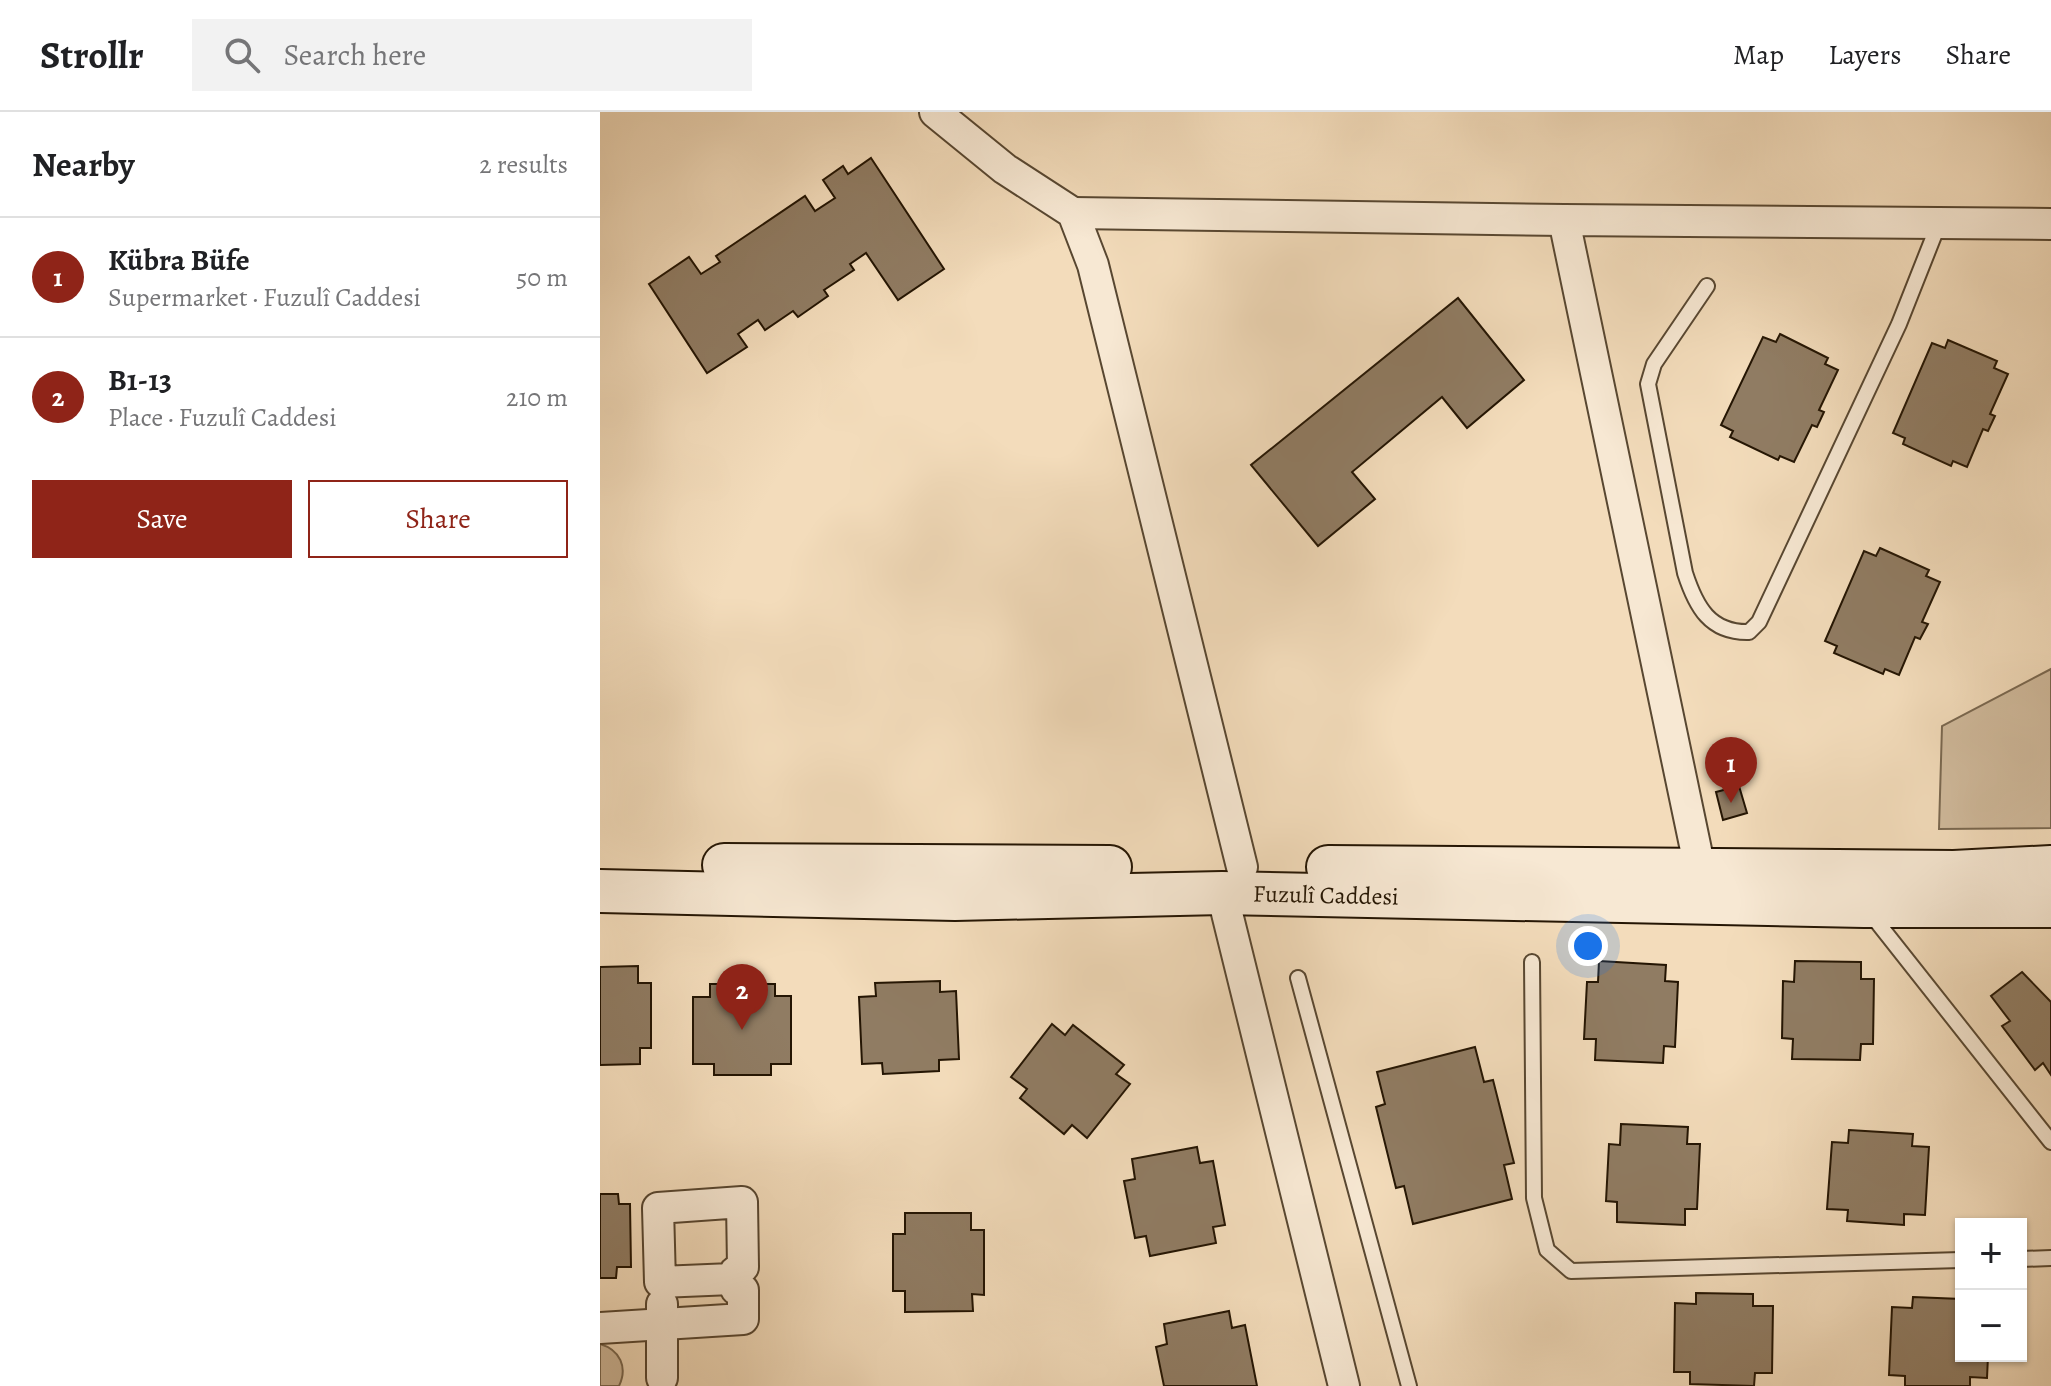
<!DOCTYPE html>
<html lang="en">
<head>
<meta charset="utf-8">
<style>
  :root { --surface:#fff; --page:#f2f2f2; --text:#202124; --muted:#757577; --line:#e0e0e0; --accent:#8f2418 }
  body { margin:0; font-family:Alegreya,serif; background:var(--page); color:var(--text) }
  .controls { position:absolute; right:24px; bottom:24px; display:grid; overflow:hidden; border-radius:0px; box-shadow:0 2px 6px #0004 }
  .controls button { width:72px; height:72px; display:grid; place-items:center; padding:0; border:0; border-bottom:2px solid var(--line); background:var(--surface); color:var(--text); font:40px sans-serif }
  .you { position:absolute; left:988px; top:834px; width:28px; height:28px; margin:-20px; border:6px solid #fff; border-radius:50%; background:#1a73e8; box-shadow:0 0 0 12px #1a73e833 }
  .badge { display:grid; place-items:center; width:52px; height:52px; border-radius:50%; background:var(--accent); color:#fff; font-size:26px; font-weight:700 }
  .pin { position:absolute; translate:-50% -66px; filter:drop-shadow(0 2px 4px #0008) }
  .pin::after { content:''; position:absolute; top:42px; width:28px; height:24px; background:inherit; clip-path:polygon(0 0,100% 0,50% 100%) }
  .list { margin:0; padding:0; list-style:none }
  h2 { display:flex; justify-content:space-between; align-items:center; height:104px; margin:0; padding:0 32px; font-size:34px }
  h2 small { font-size:26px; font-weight:400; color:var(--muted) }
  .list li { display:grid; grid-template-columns:52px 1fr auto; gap:24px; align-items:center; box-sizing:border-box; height:120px; padding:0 32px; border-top:2px solid var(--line) }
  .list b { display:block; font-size:30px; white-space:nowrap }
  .list p { margin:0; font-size:26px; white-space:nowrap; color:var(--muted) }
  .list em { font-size:26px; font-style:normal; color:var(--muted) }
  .actions { display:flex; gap:16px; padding:24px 32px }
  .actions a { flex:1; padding:18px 0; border:2px solid var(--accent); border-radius:0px; text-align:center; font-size:28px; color:var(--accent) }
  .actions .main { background:var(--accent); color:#fff }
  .icon { flex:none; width:44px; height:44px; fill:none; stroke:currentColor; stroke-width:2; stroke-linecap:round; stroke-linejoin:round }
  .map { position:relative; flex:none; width:1451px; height:1274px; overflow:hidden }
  header { display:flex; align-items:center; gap:48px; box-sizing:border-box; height:112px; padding:0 40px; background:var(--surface); border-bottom:2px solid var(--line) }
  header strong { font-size:38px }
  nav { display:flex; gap:44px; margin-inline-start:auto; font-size:28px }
  .search { width:560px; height:72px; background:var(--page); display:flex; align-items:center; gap:20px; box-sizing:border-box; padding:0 28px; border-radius:0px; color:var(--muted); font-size:30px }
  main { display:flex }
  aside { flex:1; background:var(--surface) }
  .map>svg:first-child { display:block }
  .green { fill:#d0ba9c; stroke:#7a6850; stroke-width:2 }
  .building { fill:#907c63; stroke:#241503; stroke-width:2 }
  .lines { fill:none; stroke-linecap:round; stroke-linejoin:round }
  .lane-casing { stroke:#584731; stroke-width:18 }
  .street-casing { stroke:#584731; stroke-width:34 }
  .secondary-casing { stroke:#241503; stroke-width:46 }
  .lane { stroke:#f7e8d3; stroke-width:14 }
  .street { stroke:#f7e8d3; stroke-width:30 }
  .secondary { stroke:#f7e8d3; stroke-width:42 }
  .labels { text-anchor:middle; stroke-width:8; stroke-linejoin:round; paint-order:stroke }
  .street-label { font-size:24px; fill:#241503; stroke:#f7e8d3 }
</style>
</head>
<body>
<header>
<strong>Strollr</strong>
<div class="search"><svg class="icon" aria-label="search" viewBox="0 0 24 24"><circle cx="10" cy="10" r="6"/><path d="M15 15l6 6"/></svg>Search here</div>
<nav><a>Map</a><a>Layers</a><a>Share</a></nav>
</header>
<main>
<aside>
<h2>Nearby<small>2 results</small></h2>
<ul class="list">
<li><span class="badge">1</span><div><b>Kübra Büfe</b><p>Supermarket · Fuzulî Caddesi</p></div><em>50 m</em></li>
<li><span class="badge">2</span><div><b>B1-13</b><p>Place · Fuzulî Caddesi</p></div><em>210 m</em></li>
</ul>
<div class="actions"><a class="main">Save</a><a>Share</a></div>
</aside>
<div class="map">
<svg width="1451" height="1274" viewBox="0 0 1451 1274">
  <rect width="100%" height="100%" fill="#f3dcbb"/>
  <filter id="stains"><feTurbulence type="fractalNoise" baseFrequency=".0025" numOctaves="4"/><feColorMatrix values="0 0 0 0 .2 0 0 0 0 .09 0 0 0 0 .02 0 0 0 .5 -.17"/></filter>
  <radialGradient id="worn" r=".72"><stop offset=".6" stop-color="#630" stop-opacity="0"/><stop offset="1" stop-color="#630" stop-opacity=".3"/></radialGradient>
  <g class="green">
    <polygon points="1451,557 1451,716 1339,717 1342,614"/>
    <path d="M0,1232C20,1238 28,1255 19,1274H0Z"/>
  </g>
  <g class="building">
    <polygon points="271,46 344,157 298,188 266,141 250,152 254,158 224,178 228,184 198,205 193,199 165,218 158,208 138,222 147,235 107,261 49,172 89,145 101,162 120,150 116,144 205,84 215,99 235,86 223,68 243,54 248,62"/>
    <polygon points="858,186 924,268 867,316 842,285 752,360 775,387 718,434 651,353"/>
    <polygon points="1180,222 1228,246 1225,252 1238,258 1219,298 1224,300 1217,315 1212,313 1194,350 1180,344 1178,348 1130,325 1133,319 1121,313 1163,225 1176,230"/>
    <polygon points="1348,228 1397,249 1394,256 1408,262 1390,302 1395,304 1388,319 1383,317 1367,355 1353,349 1351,354 1303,332 1305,326 1293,321 1332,231 1345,236"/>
    <polygon points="1280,436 1329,458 1326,464 1340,470 1322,510 1328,512 1320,527 1315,525 1299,563 1285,557 1283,562 1234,541 1237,534 1225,529 1264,439 1276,444"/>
    <polygon points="1139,674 1147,701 1123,708 1116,680"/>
    <polygon points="999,849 1066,853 1065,869 1078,870 1075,935 1064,934 1063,951 995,948 996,927 984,927 987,870 998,870"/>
    <polygon points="1195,849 1261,850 1261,867 1274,867 1273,932 1261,932 1260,948 1192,947 1193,927 1182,926 1183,869 1194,870"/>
    <polygon points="38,854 38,871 51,871 51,936 40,936 40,952 0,953 0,855"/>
    <polygon points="1422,860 1451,890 1451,963 1443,951 1435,958 1402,914 1410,909 1391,884"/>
    <polygon points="340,869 340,880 356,879 359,947 339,948 339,959 283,962 282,951 262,952 259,885 276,884 275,871"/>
    <polygon points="110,872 175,872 175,884 191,884 191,952 171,952 171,963 114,963 114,952 93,952 93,885 110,885"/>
    <polygon points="452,912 465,923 473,913 524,953 516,962 530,972 487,1026 472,1013 464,1022 420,986 427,977 411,965"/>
    <polygon points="875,935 884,970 893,968 914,1051 904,1053 912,1087 813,1112 804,1074 796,1076 776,995 785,992 777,960"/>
    <polygon points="1021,1012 1088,1015 1087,1032 1100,1032 1097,1097 1085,1097 1085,1113 1017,1110 1017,1090 1006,1089 1009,1032 1020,1033"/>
    <polygon points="1249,1018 1313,1022 1312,1034 1329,1035 1325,1103 1304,1102 1304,1113 1247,1109 1248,1098 1227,1097 1232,1030 1248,1031"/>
    <polygon points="597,1035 600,1051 613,1049 625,1113 613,1115 616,1131 550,1144 546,1124 535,1126 524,1069 535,1067 532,1047"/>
    <polygon points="0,1082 18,1082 19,1092 30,1092 31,1155 17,1155 16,1166 0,1166"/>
    <polygon points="305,1101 371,1101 371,1118 384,1118 384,1183 372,1182 373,1199 305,1200 305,1179 293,1179 293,1122 305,1122"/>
    <polygon points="1096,1181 1153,1182 1153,1194 1173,1194 1172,1261 1155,1261 1154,1274 1090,1272 1090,1260 1074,1260 1075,1191 1096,1192"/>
    <polygon points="1313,1185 1361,1187 1361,1244 1388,1244 1387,1266 1370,1265 1370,1274 1305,1274 1305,1264 1289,1263 1292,1195 1312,1196"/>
    <polygon points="629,1199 632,1216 645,1213 657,1274 564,1274 556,1235 567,1232 564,1212"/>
  </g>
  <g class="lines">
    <g class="lane-casing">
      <g id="lane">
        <path d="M1107,174L1054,252L1048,272L1085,461C1096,495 1110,521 1149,520L1159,510L1299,212L1339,111"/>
        <polyline points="1270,801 1451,1030"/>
        <polyline points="932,850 934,1086 947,1138 971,1159 1361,1148"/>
        <polyline points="698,866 809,1274"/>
        <polyline points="1421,1147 1451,1146"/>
      </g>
    </g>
    <g class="street-casing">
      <g id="street">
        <polyline points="335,0 405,57 473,101 493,153 642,755"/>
        <polyline points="473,101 964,108"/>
        <polyline points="1100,757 964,108 1451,112"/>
        <polyline points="622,781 744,1274"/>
        <polygon points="142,1090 143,1155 135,1160 132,1167 60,1170 58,1096"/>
        <polyline points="62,1192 62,1266"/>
        <polyline points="0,1216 143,1207 143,1178 136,1177 132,1167"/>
      </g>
    </g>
    <g class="secondary-casing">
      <g id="secondary">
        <polyline points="124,753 510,755"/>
        <polyline points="728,755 1354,760 1451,755"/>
        <path id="s1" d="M0,779L355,787L622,781L1264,794H1451"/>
      </g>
    </g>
    <use href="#lane" class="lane"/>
    <use href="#street" class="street"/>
    <use href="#secondary" class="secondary"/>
  </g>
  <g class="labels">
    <g class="street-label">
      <text dy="8" stroke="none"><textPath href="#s1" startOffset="726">Fuzulî Caddesi</textPath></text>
    </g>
  </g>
  <rect width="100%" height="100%" filter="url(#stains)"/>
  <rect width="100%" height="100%" fill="url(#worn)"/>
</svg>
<div class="controls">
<button>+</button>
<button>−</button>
</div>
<div class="you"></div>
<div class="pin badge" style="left:1131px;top:691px">1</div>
<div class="pin badge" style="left:142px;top:918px">2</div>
</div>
</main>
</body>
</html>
